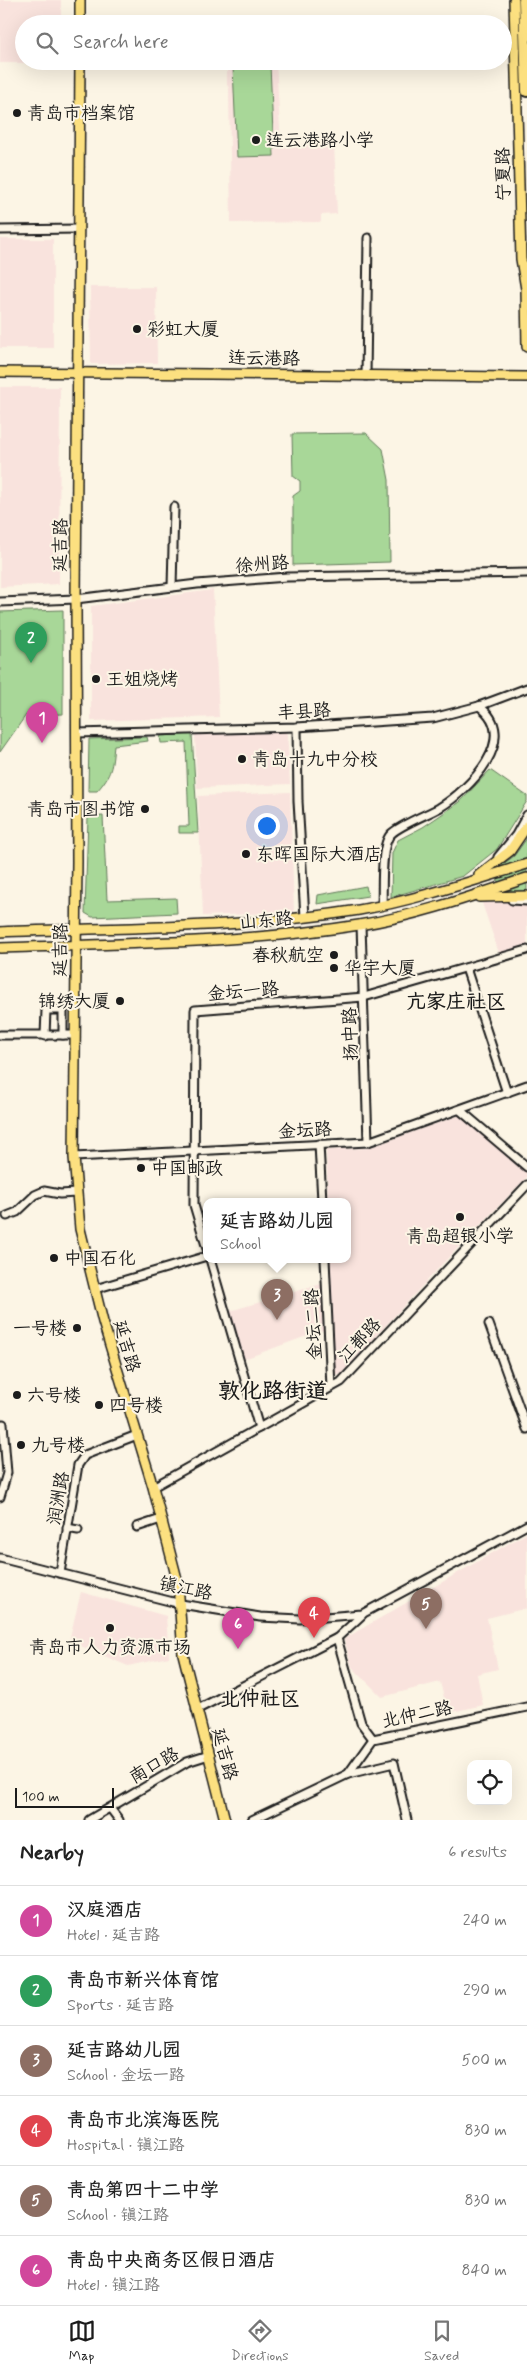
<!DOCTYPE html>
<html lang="en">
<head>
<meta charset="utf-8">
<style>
  :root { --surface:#fff; --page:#f2f2f2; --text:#222; --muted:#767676; --line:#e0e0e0; --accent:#1c1c1c }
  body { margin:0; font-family:Mynerve,"LXGW WenKai TC",sans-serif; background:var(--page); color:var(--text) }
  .controls { position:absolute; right:15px; bottom:15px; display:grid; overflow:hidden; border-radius:10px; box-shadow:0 5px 20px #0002 }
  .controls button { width:45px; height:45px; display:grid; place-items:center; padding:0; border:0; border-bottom:1px solid var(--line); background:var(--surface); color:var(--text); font:25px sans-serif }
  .scale { position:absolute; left:15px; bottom:12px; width:99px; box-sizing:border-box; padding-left:5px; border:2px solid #1c1c1c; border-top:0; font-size:14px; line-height:18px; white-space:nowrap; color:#1c1c1c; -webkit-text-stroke:4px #fcf5e5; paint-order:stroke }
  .you { position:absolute; left:266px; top:825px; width:18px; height:18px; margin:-12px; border:4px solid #fff; border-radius:50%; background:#1a73e8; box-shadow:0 0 0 8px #1a73e833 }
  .badge { display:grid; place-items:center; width:32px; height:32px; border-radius:50%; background:var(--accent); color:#fff; font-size:16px; font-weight:700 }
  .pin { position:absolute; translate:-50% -41px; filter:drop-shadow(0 1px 2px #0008) }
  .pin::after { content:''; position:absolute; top:26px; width:18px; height:15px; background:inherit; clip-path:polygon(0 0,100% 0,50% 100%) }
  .popup { position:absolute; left:203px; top:1198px; width:148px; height:65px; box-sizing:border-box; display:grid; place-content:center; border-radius:10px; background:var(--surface); filter:drop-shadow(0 1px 4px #0005); font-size:16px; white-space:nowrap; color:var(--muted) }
  .popup b { font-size:19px; color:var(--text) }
  .popup::after { content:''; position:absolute; left:50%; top:100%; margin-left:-10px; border:10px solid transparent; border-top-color:var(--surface) }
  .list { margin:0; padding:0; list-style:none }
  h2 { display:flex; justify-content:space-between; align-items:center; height:65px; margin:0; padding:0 20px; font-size:21px }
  h2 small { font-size:16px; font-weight:400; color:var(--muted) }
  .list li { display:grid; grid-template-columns:32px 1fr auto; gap:15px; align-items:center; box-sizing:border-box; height:70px; padding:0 20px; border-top:1px solid var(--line) }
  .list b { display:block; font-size:19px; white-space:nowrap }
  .list p { margin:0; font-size:16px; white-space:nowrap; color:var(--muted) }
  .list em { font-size:16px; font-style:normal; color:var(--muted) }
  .icon { flex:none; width:28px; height:28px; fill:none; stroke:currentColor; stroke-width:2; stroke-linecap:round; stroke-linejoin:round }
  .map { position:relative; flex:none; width:527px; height:1820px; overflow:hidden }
  .search { position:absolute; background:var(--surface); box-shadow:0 5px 20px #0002; left:15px; right:15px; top:15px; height:55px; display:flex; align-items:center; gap:12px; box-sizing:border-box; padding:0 18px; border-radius:28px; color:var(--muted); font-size:19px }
  .sheet { height:485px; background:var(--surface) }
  nav { display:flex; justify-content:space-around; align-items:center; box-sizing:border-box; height:70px; border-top:1px solid var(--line); background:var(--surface); font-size:14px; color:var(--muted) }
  nav a { display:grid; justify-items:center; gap:2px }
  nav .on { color:var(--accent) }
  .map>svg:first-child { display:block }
  .built { fill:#f9e3dd }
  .green { fill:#a8d798; stroke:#627a5a }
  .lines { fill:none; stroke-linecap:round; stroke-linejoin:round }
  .minor-casing { stroke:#1c1c1c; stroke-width:11 }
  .major-casing { stroke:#1c1c1c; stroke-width:12 }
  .highway-casing { stroke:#1c1c1c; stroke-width:14 }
  .minor { stroke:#fcf5e5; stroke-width:7 }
  .major { stroke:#fce080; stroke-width:9 }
  .highway { stroke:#fce080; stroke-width:10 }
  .poi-dot { fill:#1c1c1c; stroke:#fcf5e5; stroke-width:2 }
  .labels { text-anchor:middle; stroke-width:4; stroke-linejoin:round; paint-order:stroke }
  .poi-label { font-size:18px; fill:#1c1c1c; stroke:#fcf5e5; text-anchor:start }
  .street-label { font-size:18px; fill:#1c1c1c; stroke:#fcf5e5 }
  .quarter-label { font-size:20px; font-weight:bold; fill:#1c1c1c; stroke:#fcf5e5 }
  .district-label { font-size:22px; font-weight:bold; fill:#1c1c1c; stroke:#fcf5e5 }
</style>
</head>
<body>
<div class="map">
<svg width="527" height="1820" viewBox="0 0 527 1820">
  <rect width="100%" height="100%" fill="#fcf5e5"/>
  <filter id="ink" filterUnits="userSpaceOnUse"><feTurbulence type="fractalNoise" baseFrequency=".02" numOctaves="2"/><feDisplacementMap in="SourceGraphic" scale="10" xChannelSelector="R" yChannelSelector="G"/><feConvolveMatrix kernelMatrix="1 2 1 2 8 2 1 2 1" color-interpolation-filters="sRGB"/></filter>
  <g filter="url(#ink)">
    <g class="built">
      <polygon points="0,0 61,0 61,24 24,24 24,61 61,63 0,63"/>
      <polygon points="276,61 281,145 334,143 337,214 321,215 321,222 231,223 229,88 227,85 227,62"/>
      <rect x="0" y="239" width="53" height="109"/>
      <polygon points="90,287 156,287 157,363 91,364"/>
      <polygon points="0,387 60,387 59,584 0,587"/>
      <polygon points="213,590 219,717 91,721 91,606"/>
      <polygon points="287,729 290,784 197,788 195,734"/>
      <polygon points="290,792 294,912 203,916 198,796"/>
      <polygon points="520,901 527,902 527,945 499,953 482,903"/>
      <polygon points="460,1115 527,1173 527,1177 448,1258 340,1375 333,1374 329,1259 347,1259 347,1201 328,1201 326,1150 368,1148"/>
      <polygon points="321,1284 323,1330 244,1359 230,1311"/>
      <polygon points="527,1533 527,1608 487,1618 498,1669 477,1674 483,1705 448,1713 440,1682 382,1697 352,1667 344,1639"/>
      <polygon points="81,1592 166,1616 169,1657 128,1666 69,1641"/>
    </g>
    <g class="green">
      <polygon points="270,65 274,156 237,157 233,67"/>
      <polygon points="366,433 383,449 389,480 390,562 293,565 293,496 300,491 300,481 293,476 292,434"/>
      <polygon points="63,610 63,714 26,715 0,752 0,612"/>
      <polygon points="192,734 198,833 179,833 179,826 189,826 186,742 161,743 160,736"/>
      <path d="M147,737L148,741L114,745C112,767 112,774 97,791H88L89,739Z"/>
      <polygon points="490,770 527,796 527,801 497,849 463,876 391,897 392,853 398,840 423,827 460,802"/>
      <polygon points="103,816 107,900 176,898 177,913 92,917 85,913 88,817"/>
      <polygon points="527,838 527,892 503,894 494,871 514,856"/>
      <polygon points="366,886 368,896 317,904 318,895"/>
    </g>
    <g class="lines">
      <g class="minor-casing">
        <g id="minor">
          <polyline points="0,230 79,229"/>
          <polyline points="366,376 368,238"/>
          <polyline points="172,587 174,507"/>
          <polyline points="0,602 76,599 197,584 287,577 527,573"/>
          <polyline points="297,727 298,801 305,917"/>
          <polyline points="77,733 297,727 433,718 479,706 527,688"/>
          <polyline points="498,857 516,835 527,815"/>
          <polyline points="512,900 527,901"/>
          <path d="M382,905C383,889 380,844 391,834C400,825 426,815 439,808C469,790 522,737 479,706"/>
          <polyline points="361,925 368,1142"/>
          <polyline points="466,968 507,1093"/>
          <polyline points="0,1035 75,1035"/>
          <polyline points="45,1036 46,1010 63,1010 63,1035"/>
          <polyline points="460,1110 527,1167"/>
          <polyline points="319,1144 322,1201"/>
          <polyline points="74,1157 368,1142 527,1085"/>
          <polyline points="7,1216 17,1212 35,1195 44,1191 60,1194 76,1193"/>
          <polyline points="207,1249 194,1205 195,1010 364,997 527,950"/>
          <polyline points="210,1259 259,1428"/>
          <polyline points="325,1259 331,1387"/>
          <polyline points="95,1289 207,1256"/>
          <polyline points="489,1324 527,1429"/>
          <polyline points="153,1487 341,1382 527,1185"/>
          <polyline points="0,1497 7,1473 3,1424"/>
          <polyline points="137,1527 161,1519"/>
          <polyline points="67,1528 78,1530"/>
          <polyline points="0,1558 181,1604 260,1617 300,1619 362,1614 527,1525"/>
          <polyline points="60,1573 78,1465 85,1455 137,1435"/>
          <polyline points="337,1638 361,1723 373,1739"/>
          <polyline points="196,1710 337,1638 362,1615"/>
          <polyline points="348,1774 394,1763 407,1820"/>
          <polyline points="110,1808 119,1820"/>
          <polyline points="89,1820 187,1762 209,1755"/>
          <polyline points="252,1820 348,1774 373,1739 527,1707"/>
        </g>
      </g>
      <g class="major-casing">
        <g id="major">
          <polyline points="514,0 521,259 526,289 527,347"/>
          <polyline points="80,24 80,0"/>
          <polyline points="80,61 76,599 77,861 74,1157 80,1229 103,1322 153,1487 178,1583 183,1654 225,1820"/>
          <polyline points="0,372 527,377"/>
          <polyline points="479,875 510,851 527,826"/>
          <polyline points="479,897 527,896"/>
          <path d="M0,932C119,927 241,929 359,910C416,900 472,881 527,864"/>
          <path d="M0,948C120,943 241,944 359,925C416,916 473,896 527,878"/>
        </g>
      </g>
      <g class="highway-casing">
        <polyline id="highway" points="524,0 527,91"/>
      </g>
      <use href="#minor" class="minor"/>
      <use href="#major" class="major"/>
      <use href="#highway" class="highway"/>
    </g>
  </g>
  <g class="poi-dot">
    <circle cx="17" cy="113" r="5"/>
    <circle cx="256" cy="140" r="5"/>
    <circle cx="137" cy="329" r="5"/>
    <circle cx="96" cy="679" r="5"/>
    <circle cx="242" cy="759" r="5"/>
    <circle cx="145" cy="809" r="5"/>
    <circle cx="246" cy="854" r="5"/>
    <circle cx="334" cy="955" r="5"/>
    <circle cx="334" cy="968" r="5"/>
    <circle cx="120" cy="1001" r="5"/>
    <circle cx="141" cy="1168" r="5"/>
    <circle cx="460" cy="1217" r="5"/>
    <circle cx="54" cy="1258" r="5"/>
    <circle cx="77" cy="1328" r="5"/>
    <circle cx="17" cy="1395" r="5"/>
    <circle cx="99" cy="1405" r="5"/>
    <circle cx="21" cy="1445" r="5"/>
    <circle cx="110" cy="1628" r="5"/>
  </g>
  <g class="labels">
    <g class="poi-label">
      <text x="27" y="119">青岛市档案馆</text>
      <text x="266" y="146">连云港路小学</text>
      <text x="147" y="335">彩虹大厦</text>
      <text x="106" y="685">王姐烧烤</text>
      <text x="252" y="765">青岛十九中分校</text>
      <text x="135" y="815" text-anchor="end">青岛市图书馆</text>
      <text x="256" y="860">东晖国际大酒店</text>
      <text x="324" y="961" text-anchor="end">春秋航空</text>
      <text x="344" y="974">华宇大厦</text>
      <text x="110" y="1007" text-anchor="end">锦绣大厦</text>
      <text x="151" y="1174">中国邮政</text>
      <text x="460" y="1242" text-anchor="middle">青岛超银小学</text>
      <text x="64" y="1264">中国石化</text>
      <text x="67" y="1334" text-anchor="end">一号楼</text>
      <text x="27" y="1401">六号楼</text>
      <text x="109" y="1411">四号楼</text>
      <text x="31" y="1451">九号楼</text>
      <text x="110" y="1653" text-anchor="middle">青岛市人力资源市场</text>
    </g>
    <g class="street-label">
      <text transform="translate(503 174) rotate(-91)" y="6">宁夏路</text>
      <text transform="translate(264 358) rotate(1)" y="6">连云港路</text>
      <text transform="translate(60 545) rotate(-89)" y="6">延吉路</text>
      <text transform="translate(262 564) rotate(-4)" y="6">徐州路</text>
      <text transform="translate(304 711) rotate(-3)" y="6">丰县路</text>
      <text transform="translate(266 920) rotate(-5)" y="6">山东路</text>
      <text transform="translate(60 950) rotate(-89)" y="6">延吉路</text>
      <text transform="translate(243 991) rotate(-5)" y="6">金坛一路</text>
      <text transform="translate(350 1034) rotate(-92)" y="6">扬中路</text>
      <text transform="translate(305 1130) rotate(-3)" y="6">金坛路</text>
      <text transform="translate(313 1324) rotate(-93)" y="6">金坛二路</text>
      <text transform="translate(359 1340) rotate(-47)" y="6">江都路</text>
      <text transform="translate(127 1346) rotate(74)" y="6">延吉路</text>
      <text transform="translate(58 1498) rotate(-80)" y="6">润洲路</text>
      <text transform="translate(186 1588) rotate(12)" y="6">镇江路</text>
      <text transform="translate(417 1714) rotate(-12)" y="6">北仲二路</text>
      <text transform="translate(225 1754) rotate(75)" y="6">延吉路</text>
      <text transform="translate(154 1765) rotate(-30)" y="6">南口路</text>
    </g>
    <g class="quarter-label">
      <text x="456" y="1008">亢家庄社区</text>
      <text x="260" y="1705">北仲社区</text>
    </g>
    <g class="district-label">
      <text x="273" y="1398">敦化路街道</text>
    </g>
  </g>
</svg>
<div class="controls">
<button><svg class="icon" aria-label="locate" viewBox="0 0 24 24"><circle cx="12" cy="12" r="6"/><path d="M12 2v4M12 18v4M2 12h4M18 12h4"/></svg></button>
</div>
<div class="scale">100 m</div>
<div class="you"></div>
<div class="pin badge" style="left:42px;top:743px;background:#d1479c">1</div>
<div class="pin badge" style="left:31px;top:663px;background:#2e9e5b">2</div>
<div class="pin badge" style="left:277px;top:1320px;background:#8d6e63">3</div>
<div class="popup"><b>延吉路幼儿园</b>School</div>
<div class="pin badge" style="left:314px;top:1638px;background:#e0444e">4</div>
<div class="pin badge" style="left:426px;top:1629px;background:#8d6e63">5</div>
<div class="pin badge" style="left:238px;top:1649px;background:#d1479c">6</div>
<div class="search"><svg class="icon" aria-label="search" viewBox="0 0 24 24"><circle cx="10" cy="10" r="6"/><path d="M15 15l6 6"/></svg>Search here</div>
</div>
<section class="sheet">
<h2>Nearby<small>6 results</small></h2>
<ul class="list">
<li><span class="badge" style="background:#d1479c">1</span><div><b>汉庭酒店</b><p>Hotel · 延吉路</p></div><em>240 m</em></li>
<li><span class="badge" style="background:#2e9e5b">2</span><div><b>青岛市新兴体育馆</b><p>Sports · 延吉路</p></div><em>290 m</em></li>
<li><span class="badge" style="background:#8d6e63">3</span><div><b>延吉路幼儿园</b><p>School · 金坛一路</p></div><em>500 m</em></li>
<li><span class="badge" style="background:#e0444e">4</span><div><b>青岛市北滨海医院</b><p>Hospital · 镇江路</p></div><em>830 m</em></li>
<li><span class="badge" style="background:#8d6e63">5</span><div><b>青岛第四十二中学</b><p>School · 镇江路</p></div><em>830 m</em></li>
<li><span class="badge" style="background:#d1479c">6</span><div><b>青岛中央商务区假日酒店</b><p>Hotel · 镇江路</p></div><em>840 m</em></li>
</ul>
</section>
<nav>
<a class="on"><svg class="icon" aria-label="map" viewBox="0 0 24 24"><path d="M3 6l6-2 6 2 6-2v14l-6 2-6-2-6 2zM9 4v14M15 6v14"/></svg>Map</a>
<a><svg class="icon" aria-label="directions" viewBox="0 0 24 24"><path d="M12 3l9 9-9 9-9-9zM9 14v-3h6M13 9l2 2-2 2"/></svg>Directions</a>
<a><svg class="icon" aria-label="saved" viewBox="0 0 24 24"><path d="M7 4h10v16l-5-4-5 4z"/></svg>Saved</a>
</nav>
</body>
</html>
